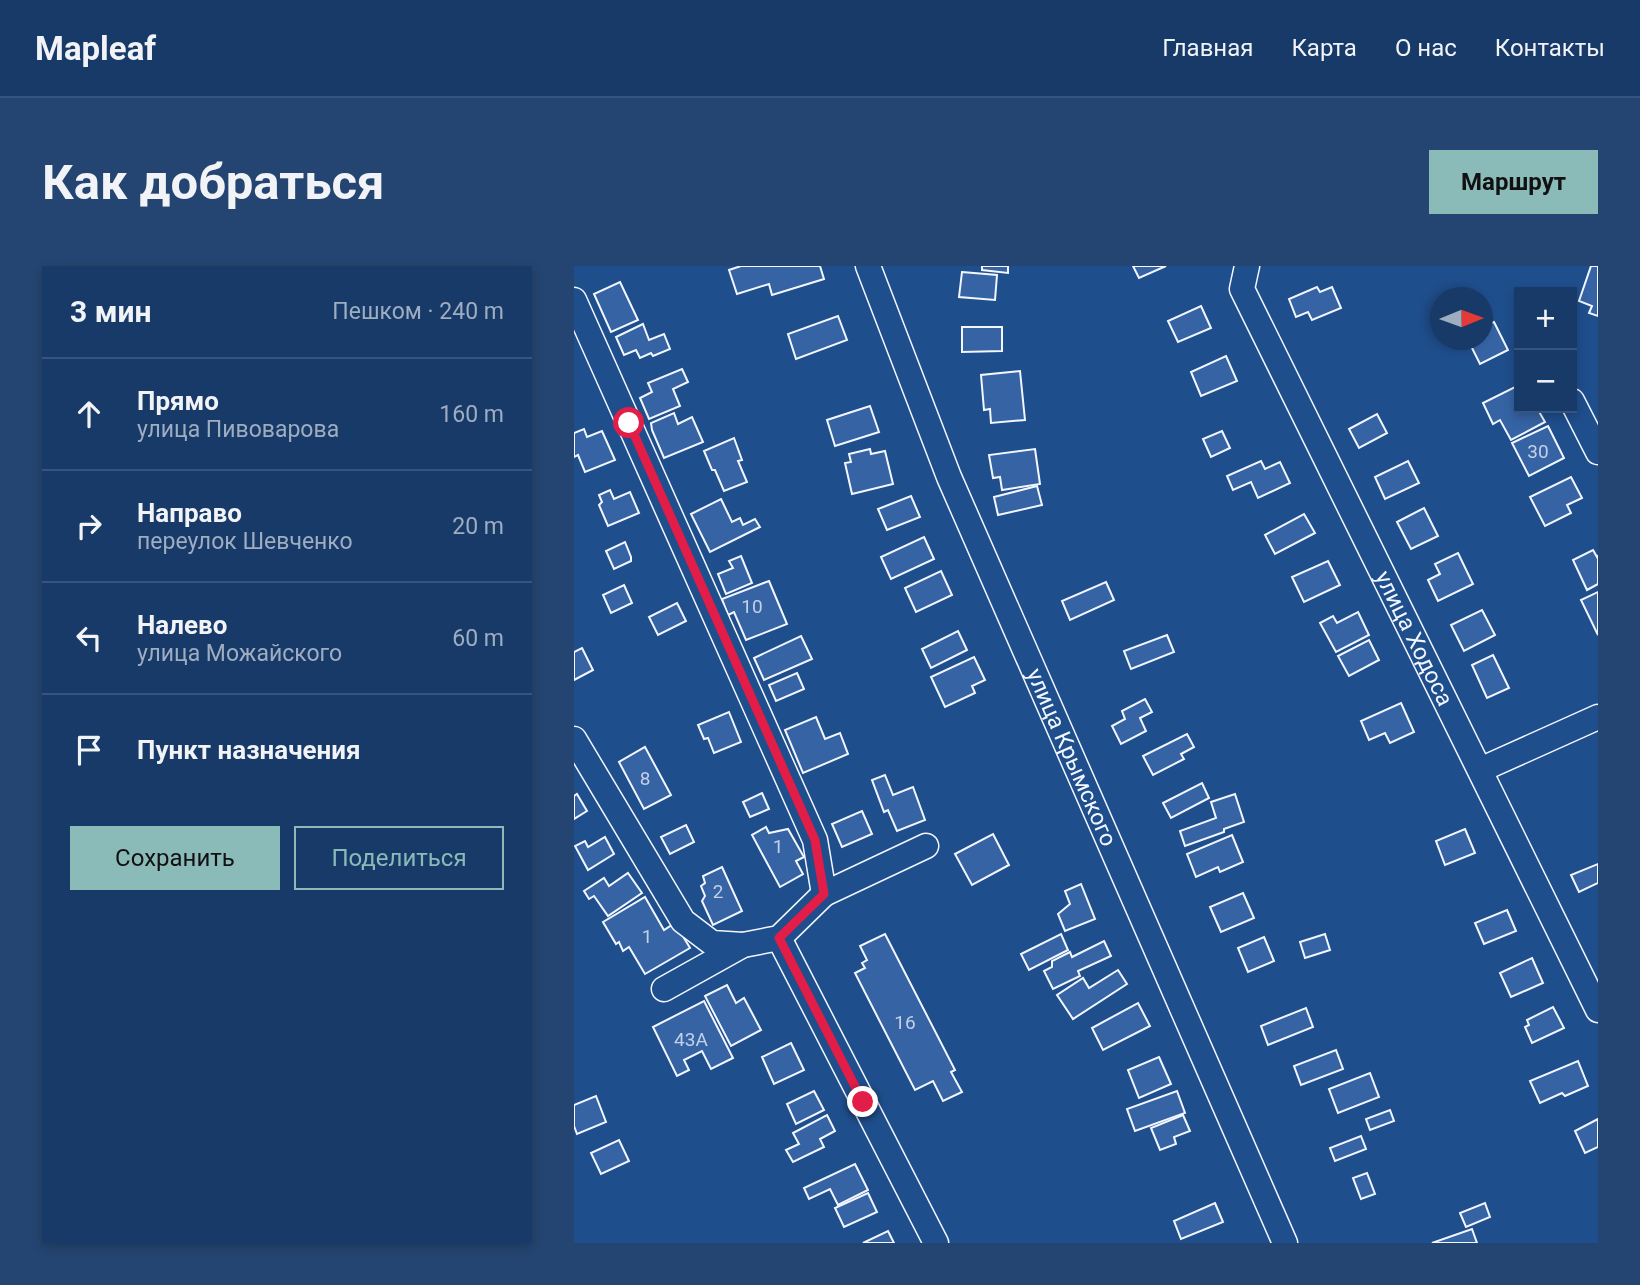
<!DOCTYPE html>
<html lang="ru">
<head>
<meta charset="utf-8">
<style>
  :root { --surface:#173a69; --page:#244571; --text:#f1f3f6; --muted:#9eadc0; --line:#36547d; --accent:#8bbbb9 }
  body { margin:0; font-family:Roboto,sans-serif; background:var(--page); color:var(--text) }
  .controls { position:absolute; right:21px; top:21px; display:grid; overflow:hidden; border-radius:0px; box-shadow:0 4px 10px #0003 }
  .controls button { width:63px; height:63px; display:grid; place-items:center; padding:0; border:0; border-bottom:2px solid var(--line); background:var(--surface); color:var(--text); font:35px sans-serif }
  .compass { position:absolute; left:856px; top:21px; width:63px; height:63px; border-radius:50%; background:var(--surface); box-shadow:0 4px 10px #0003; rotate:89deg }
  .stop { position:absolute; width:21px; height:21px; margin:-16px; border:5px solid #e11d48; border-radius:50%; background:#fff }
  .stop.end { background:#e11d48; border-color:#fff; box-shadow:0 2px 7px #0008 }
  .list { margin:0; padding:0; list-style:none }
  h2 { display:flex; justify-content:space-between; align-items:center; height:91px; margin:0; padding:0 28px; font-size:30px }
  h2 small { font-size:23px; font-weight:400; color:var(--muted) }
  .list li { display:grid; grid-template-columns:46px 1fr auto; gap:21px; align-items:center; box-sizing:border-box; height:112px; padding:0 28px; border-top:2px solid var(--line) }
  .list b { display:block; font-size:26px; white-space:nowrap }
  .list p { margin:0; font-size:23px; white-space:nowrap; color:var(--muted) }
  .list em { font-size:23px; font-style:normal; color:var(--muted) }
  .actions { display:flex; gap:14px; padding:21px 28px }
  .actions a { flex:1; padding:16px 0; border:2px solid var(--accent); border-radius:0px; text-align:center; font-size:24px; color:var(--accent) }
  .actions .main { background:var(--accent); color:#111 }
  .icon { flex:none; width:38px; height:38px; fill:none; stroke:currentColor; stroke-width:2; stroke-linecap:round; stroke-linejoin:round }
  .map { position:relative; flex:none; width:1024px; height:977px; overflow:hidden; border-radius:0px }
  header { display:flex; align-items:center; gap:42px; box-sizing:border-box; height:98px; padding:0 35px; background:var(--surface); border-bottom:2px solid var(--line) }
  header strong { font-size:33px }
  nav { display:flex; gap:38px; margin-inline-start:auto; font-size:24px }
  .intro { display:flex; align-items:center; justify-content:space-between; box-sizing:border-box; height:168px; padding:0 42px }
  h1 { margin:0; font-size:49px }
  .button { padding:18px 32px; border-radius:0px; background:var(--accent); color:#111; font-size:24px; font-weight:700 }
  main { display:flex; gap:42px; padding:0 42px }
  aside { flex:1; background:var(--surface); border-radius:0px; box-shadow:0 4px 10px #0003 }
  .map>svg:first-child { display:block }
  .building { fill:#3563a3; stroke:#f2f6ff; stroke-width:2 }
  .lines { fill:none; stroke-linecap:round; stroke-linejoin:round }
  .minor-casing { stroke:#f2f6ff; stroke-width:27 }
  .minor { stroke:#1f4e8c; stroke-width:24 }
  .route { stroke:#e11d48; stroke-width:9 }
  .labels { text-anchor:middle; stroke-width:5; stroke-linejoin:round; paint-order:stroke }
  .number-label { font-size:19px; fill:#c3d1e8 }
  .street-label { font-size:23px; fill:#f2f6ff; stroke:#1f4e8c }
</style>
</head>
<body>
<header>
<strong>Mapleaf</strong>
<nav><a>Главная</a><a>Карта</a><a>О нас</a><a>Контакты</a></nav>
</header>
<div class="intro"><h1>Как добраться</h1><a class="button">Маршрут</a></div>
<main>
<aside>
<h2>3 мин<small>Пешком · 240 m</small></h2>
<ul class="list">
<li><svg class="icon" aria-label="ahead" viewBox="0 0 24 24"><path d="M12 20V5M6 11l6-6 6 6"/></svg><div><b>Прямо</b><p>улица Пивоварова</p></div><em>160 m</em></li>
<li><svg class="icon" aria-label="right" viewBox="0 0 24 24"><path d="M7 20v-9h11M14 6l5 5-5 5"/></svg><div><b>Направо</b><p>переулок Шевченко</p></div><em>20 m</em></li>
<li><svg class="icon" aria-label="left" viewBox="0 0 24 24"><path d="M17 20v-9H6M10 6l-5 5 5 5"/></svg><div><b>Налево</b><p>улица Можайского</p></div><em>60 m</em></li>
<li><svg class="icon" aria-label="arrive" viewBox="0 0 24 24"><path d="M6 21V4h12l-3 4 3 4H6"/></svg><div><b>Пункт назначения</b></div></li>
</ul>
<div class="actions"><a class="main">Сохранить</a><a>Поделиться</a></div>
</aside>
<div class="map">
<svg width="1024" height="977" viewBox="0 0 1024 977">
  <rect width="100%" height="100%" fill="#1f4e8c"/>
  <g class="building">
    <polygon points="167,0 246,0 250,13 198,29 195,18 163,28 155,4"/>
    <polygon points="408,0 434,0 434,7 408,4"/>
    <polygon points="559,0 592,0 565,12"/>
    <polygon points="1017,0 1024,0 1024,50 1015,47 1018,40 1005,35"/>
    <polygon points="388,6 423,9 421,34 385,31"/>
    <polygon points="46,16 64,54 37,66 20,28"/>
    <polygon points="743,21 746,26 758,21 767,42 738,54 734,46 722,51 715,33"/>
    <polygon points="627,40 637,62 604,76 594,55"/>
    <polygon points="264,50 273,74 222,93 214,68"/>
    <polygon points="920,56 934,84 906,98 894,74 908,74 908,61"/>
    <polygon points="69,58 75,74 90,68 96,83 79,90 77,87 66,92 62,84 50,89 42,71"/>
    <polygon points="388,61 428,61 428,85 388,86"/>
    <polygon points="652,90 663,115 627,130 617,106"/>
    <polygon points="108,103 114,116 99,123 106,140 75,153 66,132 78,126 74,117"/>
    <polygon points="446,105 451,154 417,157 416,143 410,144 407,109"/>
    <polygon points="945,119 945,142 963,142 971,156 937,174 926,154 919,158 909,137"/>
    <polygon points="296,140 305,166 261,180 253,154"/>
    <polygon points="100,147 104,158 118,151 129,176 90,192 78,164 77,157"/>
    <polygon points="803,148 813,167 785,182 775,163"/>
    <polygon points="974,160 990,192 955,210 938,177"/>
    <polygon points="10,163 13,171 28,165 41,194 11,206 4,189 0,191 0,167"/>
    <polygon points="648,165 656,182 637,191 629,173"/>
    <polygon points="160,172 168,194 164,195 173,216 150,225 141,204 138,204 130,185"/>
    <polygon points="296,183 297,188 311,185 319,218 278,228 271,197 277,196 275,188"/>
    <polygon points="461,183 466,218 428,224 426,211 419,212 415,189"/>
    <polygon points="687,195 691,203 706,196 716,217 684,232 677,216 659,224 653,210"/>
    <polygon points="834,195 845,217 811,233 801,211"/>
    <polygon points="997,211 1008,232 993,239 997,247 971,260 956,231"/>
    <polygon points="463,220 468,239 424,249 420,231"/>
    <polygon points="36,224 40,233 56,226 65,247 34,260 25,239 28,236 25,229"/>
    <polygon points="337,230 346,251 313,264 304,243"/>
    <polygon points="147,233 158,256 166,252 169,259 181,253 186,261 136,286 117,248"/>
    <polygon points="850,242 864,270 837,283 823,256"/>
    <polygon points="730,248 741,267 701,288 691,269"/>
    <polygon points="350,271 360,293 317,313 307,291"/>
    <polygon points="51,276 57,291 57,295 40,303 32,285"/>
    <polygon points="1019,284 1023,291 1024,290 1024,318 1013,324 999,294"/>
    <polygon points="884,287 899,318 864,335 854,314 866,308 861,298"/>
    <polygon points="167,290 178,317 152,328 144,308 159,302 155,295"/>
    <polygon points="754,295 766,319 730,336 718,311"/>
    <polygon points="367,305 378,329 342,346 331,322"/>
    <polygon points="195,315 213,358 172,374 160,346 154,349 148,333"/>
    <polygon points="532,316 540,334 496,354 488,335"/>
    <polygon points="50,319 58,337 37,347 29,329"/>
    <polygon points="1024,326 1024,369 1007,334"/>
    <polygon points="103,337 112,355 84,369 75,351"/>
    <polygon points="908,344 921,369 890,385 877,359"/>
    <polygon points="784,346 795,369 762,386 746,357 759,350 763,357"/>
    <polygon points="384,365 393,384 357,402 348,383"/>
    <polygon points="593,369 600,386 557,403 550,385"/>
    <polygon points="227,370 238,393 190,414 180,392"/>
    <polygon points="795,374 805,394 775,410 764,390"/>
    <polygon points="8,382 19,404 0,414 0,386"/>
    <polygon points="919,389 935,422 913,432 898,399"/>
    <polygon points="400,391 411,414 398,420 401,427 371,441 357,411"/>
    <polygon points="223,407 230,423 202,435 195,419"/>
    <polygon points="571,433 578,446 566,452 572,465 547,478 538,460 551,453 548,445"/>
    <polygon points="827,437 840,466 816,477 811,467 795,474 787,455"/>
    <polygon points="155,446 167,476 140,487 134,472 130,473 124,459"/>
    <polygon points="242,451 251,473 266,467 274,488 229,507 211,464"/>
    <polygon points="613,468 620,481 607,488 610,493 579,509 569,490"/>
    <polygon points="71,481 97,529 70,543 45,496"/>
    <polygon points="311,509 319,529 339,521 351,554 323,565 314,544 310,546 298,514"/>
    <polygon points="628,517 635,532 597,552 589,537"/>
    <polygon points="188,527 195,543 176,551 169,536"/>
    <polygon points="3,528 13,545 0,553 0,530"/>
    <polygon points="661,528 670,556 650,563 650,566 611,580 606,565 642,552 637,536"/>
    <polygon points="288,545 298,568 268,581 258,558"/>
    <polygon points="112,559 120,576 96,588 87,571"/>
    <polygon points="192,561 195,567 214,563 230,591 222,595 229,608 206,621 178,569"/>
    <polygon points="891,563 901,587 871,599 862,575"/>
    <polygon points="419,568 435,599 398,619 381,588"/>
    <polygon points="658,569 669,596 646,606 644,601 622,611 613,588"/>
    <polygon points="31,571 40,588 14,604 1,580 11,575 14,581"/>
    <polygon points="1024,598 1024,617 1005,626 997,609"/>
    <polygon points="148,601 168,645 139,659 128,635 131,630 127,620 131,617 129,610"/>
    <polygon points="54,607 68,627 34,650 20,630 15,633 10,625 30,612 35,620"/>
    <polygon points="507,618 521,653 491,665 484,648 496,638 491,625"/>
    <polygon points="669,627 680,652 647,666 636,641"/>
    <polygon points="71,631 90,664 101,657 116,682 71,708 55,681 49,685 45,676 42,678 29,656"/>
    <polygon points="933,644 942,665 910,678 901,657"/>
    <polygon points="311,668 381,804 377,806 388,826 369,835 359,815 341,824 281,707 291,702 288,697 293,694 286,680"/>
    <polygon points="487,668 494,684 455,704 447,688"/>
    <polygon points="751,668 756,684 731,692 726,676"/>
    <polygon points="690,671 700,695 674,706 664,682"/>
    <polygon points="530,675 537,690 504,705 506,710 479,723 470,705 478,701 478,695 496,686 498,691"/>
    <polygon points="958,692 969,717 937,731 926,707"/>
    <polygon points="544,704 553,718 499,753 483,729 509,712 515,722"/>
    <polygon points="153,719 162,737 170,732 187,764 157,780 131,730"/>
    <polygon points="130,735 159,792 137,803 128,785 110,794 115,804 103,810 79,761"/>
    <polygon points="564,737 576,760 529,784 518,762"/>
    <polygon points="979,741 990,762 958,777 951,761 955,759 953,754"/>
    <polygon points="732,742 739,761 694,779 687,760"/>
    <polygon points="217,777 230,804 200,818 188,791"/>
    <polygon points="762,784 769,803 727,819 720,800"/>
    <polygon points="585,791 597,818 565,832 554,804"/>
    <polygon points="1004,795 1014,820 991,830 988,827 966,837 956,815"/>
    <polygon points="796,807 805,831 764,847 755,823"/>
    <polygon points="240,825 250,844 222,858 213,838"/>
    <polygon points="603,825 611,847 561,865 553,843"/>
    <polygon points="22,830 32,856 3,868 0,860 0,839"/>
    <polygon points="816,844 820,855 796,864 792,853"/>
    <polygon points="253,849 261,865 246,873 250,881 219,896 212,884 225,878 219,867"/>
    <polygon points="609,849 616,865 600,871 602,878 586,884 577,862"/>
    <polygon points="1024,853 1024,881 1011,887 1001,865"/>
    <polygon points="787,870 792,883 761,895 756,882"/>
    <polygon points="45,874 55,895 27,908 17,887"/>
    <polygon points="281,898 294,924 264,939 256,923 235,933 230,922"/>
    <polygon points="793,907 801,928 787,933 779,912"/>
    <polygon points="294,927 303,946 270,961 261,942"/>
    <polygon points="641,937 649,956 607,973 600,955"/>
    <polygon points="911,937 916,951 892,961 886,947"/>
    <polygon points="898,963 903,977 858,977"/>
    <polygon points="314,965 320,977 289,977"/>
  </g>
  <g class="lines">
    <g class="minor-casing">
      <g id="minor">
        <path id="s1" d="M294,0L375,211L711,977"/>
        <path id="s2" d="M673,0L668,23L1024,744"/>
        <polyline points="0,34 241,574 250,628"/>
        <polyline points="998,135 1024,186"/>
        <polyline points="0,473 109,655 138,677 169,679"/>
        <polyline points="906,504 1024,451"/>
        <polyline points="205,672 362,977"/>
        <polyline points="90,723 169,679 205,672 250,628 352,580"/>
      </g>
    </g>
    <use href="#minor" class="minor"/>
  </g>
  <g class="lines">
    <polyline class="route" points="55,157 241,574 250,628 205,672 289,836"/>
  </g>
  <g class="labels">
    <g class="number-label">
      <text x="964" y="192">30</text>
      <text x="178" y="347">10</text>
      <text x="71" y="519">8</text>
      <text x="204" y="587">1</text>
      <text x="144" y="632">2</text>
      <text x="73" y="677">1</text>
      <text x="331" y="763">16</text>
      <text x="117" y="780">43А</text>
    </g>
    <g class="street-label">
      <text dy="8" stroke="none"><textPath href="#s2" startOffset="413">улица Ходоса</textPath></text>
      <text dy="8" stroke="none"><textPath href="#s1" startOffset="532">улица Крымского</textPath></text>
    </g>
  </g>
</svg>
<div class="controls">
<button>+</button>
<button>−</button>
</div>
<svg class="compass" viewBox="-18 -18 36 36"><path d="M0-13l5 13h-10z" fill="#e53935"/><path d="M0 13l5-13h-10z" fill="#9eadc0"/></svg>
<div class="stop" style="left:55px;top:157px"></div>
<div class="stop end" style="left:289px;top:836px"></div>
</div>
</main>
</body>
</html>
